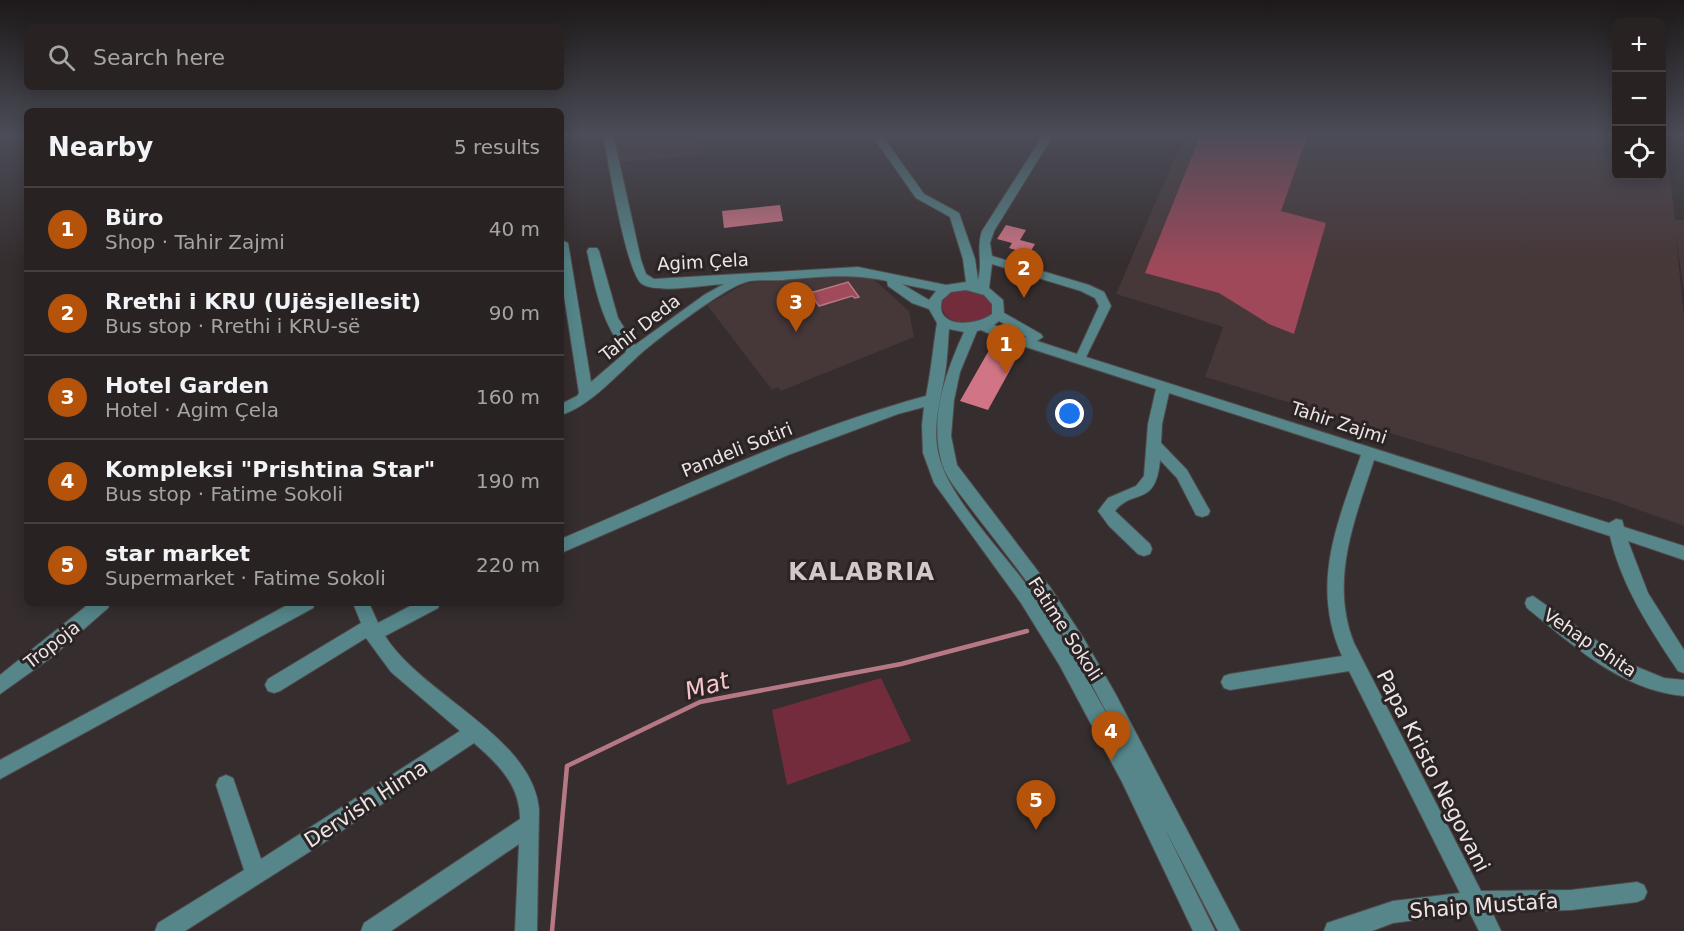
<!DOCTYPE html>
<html lang="en">
<head>
<meta charset="utf-8">
<style>
  :root { --surface:#282222; --page:#302a2a; --text:#f1f3f6; --muted:#a5a4a5; --line:#443f40; --accent:#b45309 }
  body { margin:0; font-family:"DejaVu Sans",sans-serif; background:var(--page); color:var(--text) }
  .controls { position:absolute; right:18px; top:18px; display:grid; overflow:hidden; border-radius:9px; box-shadow:0 3px 15px #0003 }
  .controls button { width:54px; height:54px; display:grid; place-items:center; padding:0; border:0; border-bottom:2px solid var(--line); background:var(--surface); color:var(--text); font:30px sans-serif }
  .you { position:absolute; left:1070px; top:414px; width:21px; height:21px; margin:-15px; border:4px solid #fff; border-radius:50%; background:#1a73e8; box-shadow:0 0 0 9px #1a73e833 }
  .badge { display:grid; place-items:center; width:39px; height:39px; border-radius:50%; background:var(--accent); color:#fff; font-size:20px; font-weight:700 }
  .pin { position:absolute; translate:-50% -50px; filter:drop-shadow(0 2px 3px #0008) }
  .pin::after { content:''; position:absolute; top:32px; width:21px; height:18px; background:inherit; clip-path:polygon(0 0,100% 0,50% 100%) }
  .list { margin:0; padding:0; list-style:none }
  h2 { display:flex; justify-content:space-between; align-items:center; height:78px; margin:0; padding:0 24px; font-size:26px }
  h2 small { font-size:20px; font-weight:400; color:var(--muted) }
  .list li { display:grid; grid-template-columns:39px 1fr auto; gap:18px; align-items:center; box-sizing:border-box; height:84px; padding:0 24px; border-top:2px solid var(--line) }
  .list b { display:block; font-size:22px; white-space:nowrap }
  .list p { margin:0; font-size:20px; white-space:nowrap; color:var(--muted) }
  .list em { font-size:20px; font-style:normal; color:var(--muted) }
  .icon { flex:none; width:33px; height:33px; fill:none; stroke:currentColor; stroke-width:2; stroke-linecap:round; stroke-linejoin:round }
  .map { position:relative; flex:none; width:1684px; height:931px; overflow:hidden }
  .search { position:absolute; background:var(--surface); box-shadow:0 3px 15px #0003; left:24px; top:24px; width:540px; height:66px; display:flex; align-items:center; gap:15px; box-sizing:border-box; padding:0 21px; border-radius:9px; color:var(--muted); font-size:22px }
  .panel { position:absolute; background:var(--surface); box-shadow:0 3px 15px #0003; left:24px; top:108px; width:540px; height:498px; border-radius:9px }
  .map>svg:first-child { display:block }
  .built { fill:#463739 }
  .green { fill:#732c3c }
  .forest { fill:#9e485a }
  .water { fill:#a14a5c; stroke:#b77885; stroke-width:1.5 }
  .lines { fill:none; stroke-linecap:round; stroke-linejoin:round }
  .stream { stroke:#b77885; stroke-width:4.5 }
  .building { fill:#d17586 }
  .minor-casing { stroke:#524a4b; stroke-width:2 }
  .minor { fill:#56868a; fill-rule:evenodd }
  .labels { text-anchor:middle; stroke-width:6; stroke-linejoin:round; paint-order:stroke }
  .street-label { font-size:18px; fill:#ebe5e6; stroke:#2b2324 }
  .near-street-label { font-size:21px; fill:#ebe5e6; stroke:#2b2324 }
  .district-label { font-size:24px; font-weight:bold; letter-spacing:1.5px; fill:#d2c8c9; stroke:#2b2324 }
  .near-water-label { font-size:24px; font-style:italic; fill:#f7c5cc; stroke:#2b2324 }
</style>
</head>
<body>
<div class="map">
<svg width="1684" height="931" viewBox="0 0 1684 931">
  <rect width="100%" height="100%" fill="#352d2e"/>
  <g class="built">
    <polygon points="611,134 701,134 703,155 619,162"/>
    <polygon points="1185,134 1616,134 1616,176 1662,176 1662,134 1665,134 1675,220 1684,220 1684,293 1676,236 1684,317 1684,526 1611,500 1205,377 1223,327 1116,294"/>
    <polygon points="869,275 909,311 914,337 781,391 778,387 772,390 707,305 746,283"/>
  </g>
  <g class="green">
    <path d="M960,290C974,290 985,293 992,305L990,316C974,325 946,328 941,305C944,295 951,292 960,290Z"/>
    <polygon points="881,678 911,741 787,785 772,710"/>
  </g>
  <polygon class="forest" points="1201,134 1308,134 1281,211 1326,223 1294,334 1269,324 1219,293 1145,273"/>
  <polygon class="water" points="848,282 859,297 855,298 852,296 819,306 809,291 814,292"/>
  <g class="lines">
    <polyline class="stream" points="552,931 567,766 700,702 901,664 1027,631"/>
  </g>
  <g class="building">
    <polygon points="780,205 783,221 724,228 722,211"/>
    <polygon points="1006,225 1026,230 1020,240 1035,244 1029,254 1009,248 1012,243 997,239"/>
    <polygon points="988,352 1015,361 988,410 960,401"/>
  </g>
  <g class="lines">
    <g class="minor-casing">
      <g id="minor">
        <path d="M603,134H613L641,260L646,274L654,279L858,267L946,285L966,282L963,259L950,217L916,198L871,134H881L924,194L959,213L975,259L978,280C983,263 976,248 982,231L1044,134H1054L994,231L990,243L992,256L1089,285L1104,292L1111,306L1086,357L1609,523L1616,519L1622,520L1624,527L1684,546V560L1628,541L1648,593L1684,650V673L1678,671C1650,629 1621,585 1610,536L1374,460C1355,519 1329,581 1354,643L1481,891L1571,890L1637,882L1644,885L1647,892L1644,899L1637,902L1571,910L1492,912L1501,931H1479L1470,913L1393,923L1372,931H1324L1327,923L1393,901L1460,893L1349,671L1230,690L1224,688L1221,682L1224,676L1230,674L1342,656C1310,585 1337,524 1361,455L1169,393L1162,424L1161,443L1187,470L1210,511L1208,515L1202,517L1196,515L1177,478L1160,460C1156,508 1133,488 1115,511L1150,544L1152,549L1150,554L1144,556L1138,554L1109,526L1098,511L1108,498L1136,486L1144,476L1148,424L1156,389L1001,339L981,330L977,331L960,372L954,400L951,436L957,465L1050,587L1084,639L1115,693L1240,931H1218L1164,827L1215,931H1193L1122,782L1060,666L1021,603L934,483L923,453L922,425L924,407L898,414L788,455L561,553V539C681,488 800,430 926,396C931,372 933,348 937,323L929,309L912,303L888,286L887,281C849,273 820,277 782,280C771,281 757,279 746,282C724,288 654,341 636,358C615,377 588,407 561,415V404L577,396L579,393L561,276V240L568,243L591,382L626,352C601,324 595,286 587,251L589,248H597L599,251L618,318L635,345L704,295L724,284C704,285 658,294 642,284C626,273 608,159 603,134ZM992,264L1081,291L1095,298L1099,306L1077,354L1037,341L1043,337L1041,334L1004,313L1003,300L989,288ZM902,284L936,291L929,300ZM966,290L984,295L992,304V314C977,326 934,329 942,300L951,292ZM999,321L1028,338L994,325ZM949,329L964,332C945,374 929,418 942,464C947,480 962,496 972,510C994,539 1017,567 1038,597C1068,640 1093,685 1116,731C1090,683 1063,635 1031,591C1005,554 948,497 939,456C930,422 945,390 947,357C948,347 948,339 949,329Z"/>
        <path d="M1533,596L1630,664L1664,678L1684,680V696C1621,690 1574,646 1527,608L1525,603L1527,598Z"/>
        <polygon points="90,603 110,603 108,608 52,657 0,694 0,675"/>
        <polygon points="291,603 315,603 313,608 0,779 0,760"/>
        <path d="M353,603H369L378,623L416,603H440L438,608L385,636C423,696 532,736 539,809L537,931H515L519,844L391,931H361L364,923L520,819C520,785 498,764 474,743L328,840L185,931H155L158,923L244,870L216,785L219,778L226,775L233,778L261,859L460,731L391,672L366,638L280,691L274,693L268,691L265,685L268,679L361,623Z"/>
      </g>
    </g>
    <use href="#minor" class="minor"/>
  </g>
  <linearGradient id="sky" x2="0" y2="1"><stop stop-color="#1d1919"/><stop offset="0.51" stop-color="#4b4c57"/><stop offset="1" stop-color="#4b4c57" stop-opacity="0"/></linearGradient>
  <rect width="1684" height="264" fill="url(#sky)"/>
  <g class="labels">
    <g class="street-label">
      <text transform="translate(703 262) rotate(-3)" y="6">Agim Çela</text>
      <text transform="translate(640 328) rotate(-38)" y="6">Tahir Deda</text>
      <text transform="translate(1339 423) rotate(18)" y="6">Tahir Zajmi</text>
      <text transform="translate(737 450) rotate(-22)" y="6">Pandeli Sotiri</text>
      <text transform="translate(1065 629) rotate(57)" y="6">Fatime Sokoli</text>
      <text transform="translate(1590 643) rotate(34)" y="6">Vehap Shita</text>
      <text transform="translate(52 645) rotate(-38)" y="6">Tropoja</text>
    </g>
    <g class="near-street-label">
      <text transform="translate(1433 771) rotate(63)" y="7">Papa Kristo Negovani</text>
      <text transform="translate(366 804) rotate(-33)" y="7">Dervish Hima</text>
      <text transform="translate(1484 906) rotate(-4)" y="7">Shaip Mustafa</text>
    </g>
    <g class="district-label">
      <text x="862" y="580">KALABRIA</text>
    </g>
    <g class="near-water-label">
      <text transform="translate(707 686) rotate(-16)" y="8">Mat</text>
    </g>
  </g>
</svg>
<div class="controls">
<button>+</button>
<button>−</button>
<button><svg class="icon" aria-label="locate" viewBox="0 0 24 24"><circle cx="12" cy="12" r="6"/><path d="M12 2v4M12 18v4M2 12h4M18 12h4"/></svg></button>
</div>
<div class="you"></div>
<div class="pin badge" style="left:1006px;top:374px">1</div>
<div class="pin badge" style="left:1024px;top:298px">2</div>
<div class="pin badge" style="left:796px;top:332px">3</div>
<div class="pin badge" style="left:1111px;top:761px">4</div>
<div class="pin badge" style="left:1036px;top:830px">5</div>
<div class="search"><svg class="icon" aria-label="search" viewBox="0 0 24 24"><circle cx="10" cy="10" r="6"/><path d="M15 15l6 6"/></svg>Search here</div>
<section class="panel">
<h2>Nearby<small>5 results</small></h2>
<ul class="list">
<li><span class="badge">1</span><div><b>Büro</b><p>Shop · Tahir Zajmi</p></div><em>40 m</em></li>
<li><span class="badge">2</span><div><b>Rrethi i KRU (Ujësjellesit)</b><p>Bus stop · Rrethi i KRU-së</p></div><em>90 m</em></li>
<li><span class="badge">3</span><div><b>Hotel Garden</b><p>Hotel · Agim Çela</p></div><em>160 m</em></li>
<li><span class="badge">4</span><div><b>Kompleksi &quot;Prishtina Star&quot;</b><p>Bus stop · Fatime Sokoli</p></div><em>190 m</em></li>
<li><span class="badge">5</span><div><b>star market</b><p>Supermarket · Fatime Sokoli</p></div><em>220 m</em></li>
</ul>
</section>
</div>
</body>
</html>
